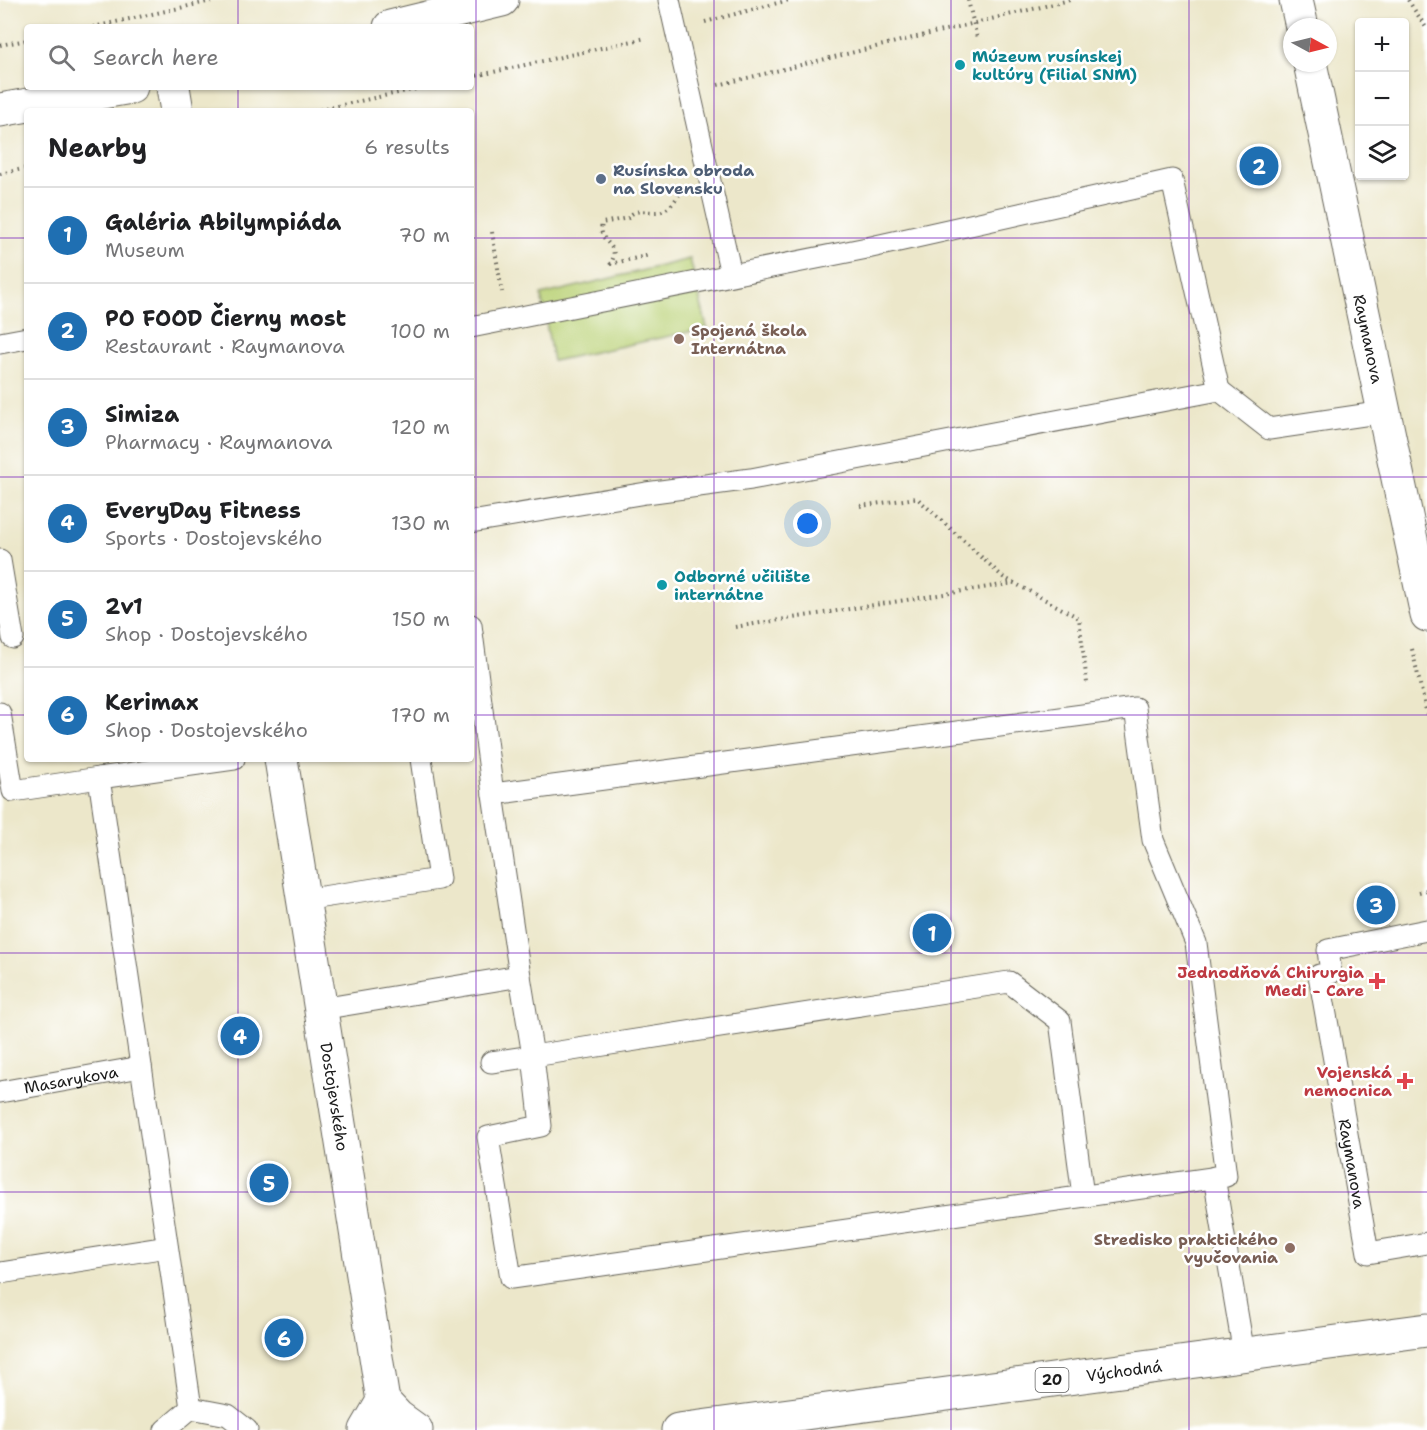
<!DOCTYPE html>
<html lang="en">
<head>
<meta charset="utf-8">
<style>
  :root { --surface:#fff; --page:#f2f2f2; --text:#202124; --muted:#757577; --line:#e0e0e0; --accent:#1f6fb2 }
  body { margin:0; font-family:"Shantell Sans",sans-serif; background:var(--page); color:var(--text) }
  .controls { position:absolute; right:18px; top:18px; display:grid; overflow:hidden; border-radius:6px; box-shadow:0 2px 4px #0004 }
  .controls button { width:54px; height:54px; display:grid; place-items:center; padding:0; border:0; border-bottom:2px solid var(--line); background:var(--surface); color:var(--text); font:30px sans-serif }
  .compass { position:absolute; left:1283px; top:18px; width:54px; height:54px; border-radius:50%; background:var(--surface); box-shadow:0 2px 4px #0004; rotate:97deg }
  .you { position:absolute; left:808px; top:524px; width:21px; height:21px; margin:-15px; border:4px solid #fff; border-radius:50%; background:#1a73e8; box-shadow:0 0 0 9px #1a73e833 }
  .badge { display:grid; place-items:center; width:39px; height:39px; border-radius:50%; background:var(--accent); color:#fff; font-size:20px; font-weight:700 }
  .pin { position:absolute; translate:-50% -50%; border:3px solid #fff; box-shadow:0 2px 6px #0006 }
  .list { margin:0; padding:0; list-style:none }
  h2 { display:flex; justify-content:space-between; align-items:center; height:78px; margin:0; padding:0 24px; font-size:26px }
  h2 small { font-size:20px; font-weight:400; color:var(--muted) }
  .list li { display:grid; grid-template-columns:39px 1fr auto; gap:18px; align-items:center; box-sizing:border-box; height:96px; padding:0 24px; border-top:2px solid var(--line) }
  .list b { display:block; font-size:22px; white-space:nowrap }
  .list p { margin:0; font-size:20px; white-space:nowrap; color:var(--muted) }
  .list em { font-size:20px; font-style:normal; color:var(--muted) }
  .icon { flex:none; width:33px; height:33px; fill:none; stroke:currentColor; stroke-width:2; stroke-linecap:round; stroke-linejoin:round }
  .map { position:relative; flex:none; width:1427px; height:1430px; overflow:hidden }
  .search { position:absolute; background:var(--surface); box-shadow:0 2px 4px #0004; left:24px; top:24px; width:450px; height:66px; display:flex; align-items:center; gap:15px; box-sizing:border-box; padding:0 21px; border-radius:6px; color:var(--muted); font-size:22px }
  .panel { position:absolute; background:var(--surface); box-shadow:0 2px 4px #0004; left:24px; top:108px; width:450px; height:654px; border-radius:6px }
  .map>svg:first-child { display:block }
  .green { fill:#bad176; stroke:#6b7649; stroke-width:1.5 }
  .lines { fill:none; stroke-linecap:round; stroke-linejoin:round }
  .lane-casing { stroke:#656359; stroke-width:23 }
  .street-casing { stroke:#656359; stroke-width:35 }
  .secondary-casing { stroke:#656359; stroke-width:35 }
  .primary-casing { stroke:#656359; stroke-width:35 }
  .path { stroke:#656359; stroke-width:4; stroke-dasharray:1.5 4.5; stroke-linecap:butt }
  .lane { stroke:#fff; stroke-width:21 }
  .street { stroke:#fff; stroke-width:33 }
  .secondary { stroke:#fff; stroke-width:33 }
  .primary { stroke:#fff; stroke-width:33 }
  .grid { fill:none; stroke:#7b2cbf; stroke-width:1.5; stroke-opacity:0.55 }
  .culture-dot { fill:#0f9aa8; stroke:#fff; stroke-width:2 }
  .service-dot { fill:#5c6f8a; stroke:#fff; stroke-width:2 }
  .education-dot { fill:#8d6e63; stroke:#fff; stroke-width:2 }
  .health-dot { fill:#e0444e; stroke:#fff; stroke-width:2 }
  .labels { text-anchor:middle; stroke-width:5; stroke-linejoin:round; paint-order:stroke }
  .shield { fill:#fff; stroke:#606060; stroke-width:1.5 }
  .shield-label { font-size:15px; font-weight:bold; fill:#1c1c1c }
  .culture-label { font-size:16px; font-weight:bold; fill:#0d838f; stroke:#fff; text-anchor:start }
  .service-label { font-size:16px; font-weight:bold; fill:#4e5e75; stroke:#fff; text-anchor:start }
  .education-label { font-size:16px; font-weight:bold; fill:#785e54; stroke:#fff; text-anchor:start }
  .street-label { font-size:16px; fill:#1c1c1c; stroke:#fff }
  .health-label { font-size:16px; font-weight:bold; fill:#be3a42; stroke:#fff; text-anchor:end }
</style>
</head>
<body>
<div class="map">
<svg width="1427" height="1430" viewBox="0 0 1427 1430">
  <rect width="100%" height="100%" fill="#fff"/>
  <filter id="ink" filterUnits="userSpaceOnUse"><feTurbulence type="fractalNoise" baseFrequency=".0167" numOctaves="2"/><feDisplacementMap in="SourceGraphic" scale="12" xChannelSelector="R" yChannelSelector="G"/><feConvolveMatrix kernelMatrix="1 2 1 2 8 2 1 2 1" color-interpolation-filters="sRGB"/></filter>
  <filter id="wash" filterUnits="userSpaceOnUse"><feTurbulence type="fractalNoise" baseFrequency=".008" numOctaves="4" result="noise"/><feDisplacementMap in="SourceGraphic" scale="24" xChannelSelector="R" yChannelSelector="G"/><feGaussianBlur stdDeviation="1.35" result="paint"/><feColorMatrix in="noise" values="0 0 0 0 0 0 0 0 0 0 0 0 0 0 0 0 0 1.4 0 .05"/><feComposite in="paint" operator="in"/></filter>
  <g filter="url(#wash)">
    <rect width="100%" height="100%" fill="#ece7ca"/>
    <polygon class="green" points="690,259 707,328 553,361 541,295"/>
  </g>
  <g filter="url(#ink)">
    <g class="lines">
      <g class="lane-casing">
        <g id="lane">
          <polyline points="669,0 731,274"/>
          <polyline points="471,327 867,248 1172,180 1219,390 751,479 646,493 471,522"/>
          <polyline points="0,343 27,338"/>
          <polyline points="1219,390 1269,429 1384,412"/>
          <polyline points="0,560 13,638"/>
          <polyline points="471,625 493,794 520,976"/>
          <polyline points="0,713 13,791 99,778"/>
          <polyline points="303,900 439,879 421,759"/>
          <path id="s1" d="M1427,930L1328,950L1331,973L1319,975L1368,1253L1427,1243"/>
          <polyline points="321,1009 520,976 533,1056 1009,982 1060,1021 1083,1196"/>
          <polyline points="491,1062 533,1056 541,1126 488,1137 511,1278 1226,1176 1196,943 1153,840 1135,708 493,794"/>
          <path id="s2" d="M0,1092L141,1067"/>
          <polyline points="1214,1177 1244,1354"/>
          <polyline points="0,1273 167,1247"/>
          <polyline points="191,1408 99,778 234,759"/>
          <polyline points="165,1430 191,1408 228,1415 247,1430"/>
        </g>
      </g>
      <g class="street-casing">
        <g id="street">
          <polyline points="1296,0 1302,27"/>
          <path id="s3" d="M1310,63L1427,615"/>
          <polyline points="173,87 177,111"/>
          <path id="s4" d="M281,759L383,1401L366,1430"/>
          <polyline points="383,1401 398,1417 416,1430"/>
        </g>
      </g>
      <g class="secondary-casing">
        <g id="secondary">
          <polyline points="390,27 502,0"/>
          <polyline points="0,110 131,87"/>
        </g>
      </g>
      <g class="primary-casing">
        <g id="primary">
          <path id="s5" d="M678,1430L1427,1330"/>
        </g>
      </g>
      <g class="path">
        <polyline points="968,0 977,38"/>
        <polyline points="1408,0 1427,29"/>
        <polyline points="705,22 789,0"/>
        <polyline points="93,27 216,0"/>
        <polyline points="0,45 27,40"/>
        <polyline points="471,77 646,38"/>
        <polyline points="718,85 1070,0"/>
        <polyline points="314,111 425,87"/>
        <polyline points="0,174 27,168"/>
        <polyline points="492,232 502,292"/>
        <polyline points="610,264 650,255"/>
        <path d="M610,265C623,243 597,245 602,223L628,218C637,205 651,216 665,210C671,207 675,200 679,195L682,194"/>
        <polyline points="860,506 917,498 1003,577 1079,618 1087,683"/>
        <polyline points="735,627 1014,583"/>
        <polyline points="1412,649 1427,715"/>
        <polyline points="1419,892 1427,890"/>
      </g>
      <use href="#lane" class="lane"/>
      <use href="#street" class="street"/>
      <use href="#secondary" class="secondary"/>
      <use href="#primary" class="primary"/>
    </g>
  </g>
  <path class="grid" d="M238,0V27M476,0V1430M714,0V1430M951,0V1430M1189,0V1430M238,87V111M0,238H27M471,238H1427M0,477H27M471,477H1427M0,715H27M471,715H1427M238,759V1430M0,953H1427M0,1192H1427"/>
  <g class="culture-dot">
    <circle cx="960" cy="65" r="6"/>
    <circle cx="662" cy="585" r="6"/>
  </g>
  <circle class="service-dot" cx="601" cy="179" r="6"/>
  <g class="education-dot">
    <circle cx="679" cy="339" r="6"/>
    <circle cx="1290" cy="1248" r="6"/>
  </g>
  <g class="health-dot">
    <path d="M1374 972h6v6h6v6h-6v6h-6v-6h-6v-6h6z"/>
    <path d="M1402 1072h6v6h6v6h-6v6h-6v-6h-6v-6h6z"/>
  </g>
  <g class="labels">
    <rect class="shield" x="1035.5" y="1368" width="33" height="24" rx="4.5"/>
    <g class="shield-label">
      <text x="1052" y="1385">20</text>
    </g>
    <g class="culture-label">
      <text x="972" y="62">Múzeum rusínskej<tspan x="972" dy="18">kultúry (Filial SNM)</tspan></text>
      <text x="674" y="582">Odborné učilište<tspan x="674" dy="18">internátne</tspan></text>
    </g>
    <g class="service-label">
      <text x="613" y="176">Rusínska obroda<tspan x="613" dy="18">na Slovensku</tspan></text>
    </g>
    <g class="education-label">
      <text x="691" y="336">Spojená škola<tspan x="691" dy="18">Internátna</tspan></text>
      <text x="1278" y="1245" text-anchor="end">Stredisko praktického<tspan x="1278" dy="18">vyučovania</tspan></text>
    </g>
    <g class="street-label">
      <text dy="6" stroke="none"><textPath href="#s3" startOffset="282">Raymanova</textPath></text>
      <text dy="6" stroke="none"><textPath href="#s2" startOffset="72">Masarykova</textPath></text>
      <text dy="6" stroke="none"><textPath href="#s4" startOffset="342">Dostojevského</textPath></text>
      <text dy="6" stroke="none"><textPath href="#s1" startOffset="328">Raymanova</textPath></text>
      <text dy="6" stroke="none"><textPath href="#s5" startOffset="450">Východná</textPath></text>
    </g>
    <g class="health-label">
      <text x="1364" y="978">Jednodňová Chirurgia<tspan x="1364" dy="18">Medi - Care</tspan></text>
      <text x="1392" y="1078">Vojenská<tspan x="1392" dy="18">nemocnica</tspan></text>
    </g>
  </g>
</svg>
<div class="controls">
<button>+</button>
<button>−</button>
<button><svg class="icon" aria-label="layers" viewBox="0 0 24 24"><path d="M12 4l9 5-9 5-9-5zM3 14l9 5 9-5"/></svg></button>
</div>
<svg class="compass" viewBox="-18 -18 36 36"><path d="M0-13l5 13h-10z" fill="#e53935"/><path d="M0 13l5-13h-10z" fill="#757577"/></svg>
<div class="you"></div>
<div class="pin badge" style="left:932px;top:933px">1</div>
<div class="pin badge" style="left:1259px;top:166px">2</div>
<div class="pin badge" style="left:1376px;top:905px">3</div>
<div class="pin badge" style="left:240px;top:1036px">4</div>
<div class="pin badge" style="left:269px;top:1183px">5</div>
<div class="pin badge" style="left:284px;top:1338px">6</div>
<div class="search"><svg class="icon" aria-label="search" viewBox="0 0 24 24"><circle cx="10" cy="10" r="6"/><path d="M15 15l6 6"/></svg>Search here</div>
<section class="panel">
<h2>Nearby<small>6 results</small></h2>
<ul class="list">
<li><span class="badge">1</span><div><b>Galéria Abilympiáda</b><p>Museum</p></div><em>70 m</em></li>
<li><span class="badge">2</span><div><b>PO FOOD Čierny most</b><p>Restaurant · Raymanova</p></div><em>100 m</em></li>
<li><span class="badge">3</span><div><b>Simiza</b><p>Pharmacy · Raymanova</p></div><em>120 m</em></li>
<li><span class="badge">4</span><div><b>EveryDay Fitness</b><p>Sports · Dostojevského</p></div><em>130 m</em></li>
<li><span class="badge">5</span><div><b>2v1</b><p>Shop · Dostojevského</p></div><em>150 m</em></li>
<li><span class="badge">6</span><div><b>Kerimax</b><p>Shop · Dostojevského</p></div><em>170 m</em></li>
</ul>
</section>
</div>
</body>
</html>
